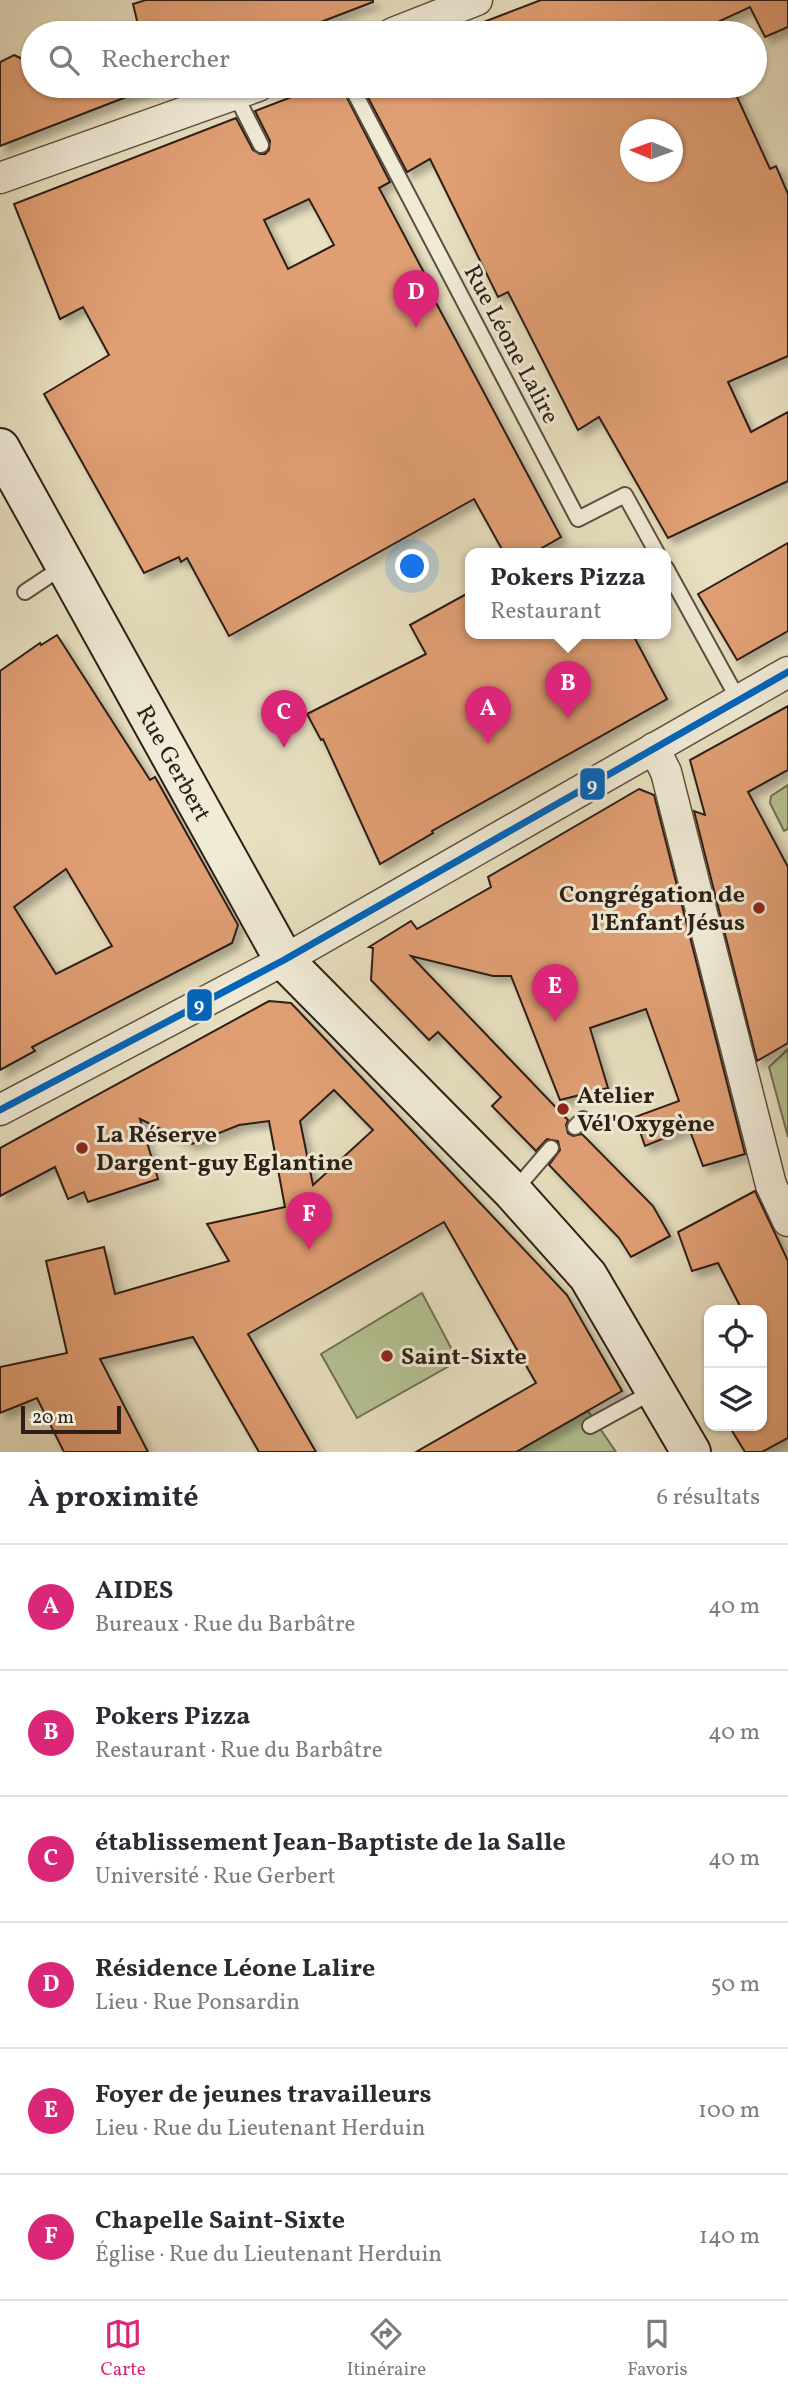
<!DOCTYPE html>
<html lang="fr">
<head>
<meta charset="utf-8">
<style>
  :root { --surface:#fff; --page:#f7f7f7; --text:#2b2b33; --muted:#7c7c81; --line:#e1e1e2; --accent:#db2777 }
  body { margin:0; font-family:Vollkorn,serif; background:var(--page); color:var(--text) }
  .controls { position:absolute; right:21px; bottom:21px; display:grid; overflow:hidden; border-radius:14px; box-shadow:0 2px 5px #0004 }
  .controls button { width:63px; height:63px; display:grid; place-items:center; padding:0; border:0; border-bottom:2px solid var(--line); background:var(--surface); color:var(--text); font:35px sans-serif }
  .compass { position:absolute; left:620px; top:119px; width:63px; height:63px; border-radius:50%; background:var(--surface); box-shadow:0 2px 5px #0004; rotate:271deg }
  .scale { position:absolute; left:21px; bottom:18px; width:100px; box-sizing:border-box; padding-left:7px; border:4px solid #2d1f15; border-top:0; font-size:19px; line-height:24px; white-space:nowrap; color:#2d1f15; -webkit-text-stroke:5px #f0ebd7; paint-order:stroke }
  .you { position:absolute; left:413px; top:567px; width:24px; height:24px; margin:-18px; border:5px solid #fff; border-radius:50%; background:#1a73e8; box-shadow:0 0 0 10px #1a73e833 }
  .badge { display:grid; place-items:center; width:46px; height:46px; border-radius:50%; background:var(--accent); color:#fff; font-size:23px; font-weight:700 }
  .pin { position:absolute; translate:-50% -58px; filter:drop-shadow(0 2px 4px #0008) }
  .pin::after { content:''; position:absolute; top:37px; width:24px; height:21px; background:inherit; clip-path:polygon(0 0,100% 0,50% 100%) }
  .popup { position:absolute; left:465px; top:548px; width:206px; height:91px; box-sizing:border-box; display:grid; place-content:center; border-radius:14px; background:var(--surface); filter:drop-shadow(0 2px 5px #0005); font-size:23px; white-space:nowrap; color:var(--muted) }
  .popup b { font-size:26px; color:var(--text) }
  .popup::after { content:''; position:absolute; left:50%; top:100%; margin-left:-14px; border:14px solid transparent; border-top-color:var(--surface) }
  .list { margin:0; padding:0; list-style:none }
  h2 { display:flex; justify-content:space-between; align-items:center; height:91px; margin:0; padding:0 28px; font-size:30px }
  h2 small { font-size:23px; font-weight:400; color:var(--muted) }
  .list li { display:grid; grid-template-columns:46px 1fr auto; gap:21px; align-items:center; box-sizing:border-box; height:126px; padding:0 28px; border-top:2px solid var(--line) }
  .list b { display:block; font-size:26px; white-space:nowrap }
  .list p { margin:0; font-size:23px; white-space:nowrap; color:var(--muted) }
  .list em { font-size:23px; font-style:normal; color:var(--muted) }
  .icon { flex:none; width:38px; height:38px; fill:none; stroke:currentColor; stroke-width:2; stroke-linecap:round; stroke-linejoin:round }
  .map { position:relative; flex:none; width:788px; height:1452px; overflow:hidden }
  .search { position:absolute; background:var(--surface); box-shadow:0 2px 5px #0004; left:21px; right:21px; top:21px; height:77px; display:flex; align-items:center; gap:18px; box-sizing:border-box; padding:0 24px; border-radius:38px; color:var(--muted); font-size:26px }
  .sheet { height:847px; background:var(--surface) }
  nav { display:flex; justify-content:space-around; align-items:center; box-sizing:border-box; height:98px; border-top:2px solid var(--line); background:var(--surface); font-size:19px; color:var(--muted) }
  nav a { display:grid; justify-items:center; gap:4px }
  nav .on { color:var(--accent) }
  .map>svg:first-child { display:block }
  .green { fill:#b5c293; stroke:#717054; stroke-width:2 }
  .building { fill:#e09e73; stroke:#2d1f15; stroke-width:2; fill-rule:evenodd; filter:url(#shadow) }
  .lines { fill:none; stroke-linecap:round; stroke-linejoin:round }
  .lane-casing { stroke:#5c4f40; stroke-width:18 }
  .street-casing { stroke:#5c4f40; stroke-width:33 }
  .secondary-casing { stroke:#2d1f15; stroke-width:42 }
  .lane { stroke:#f0ebd7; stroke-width:14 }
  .street { stroke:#f0ebd7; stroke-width:30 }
  .secondary { stroke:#f0ebd7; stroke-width:38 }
  .bus-1-casing { stroke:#f0ebd7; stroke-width:12 }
  .bus-1 { stroke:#0065bd; stroke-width:7 }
  .poi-dot { fill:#8f2418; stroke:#f0ebd7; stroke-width:2.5 }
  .labels { text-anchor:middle; stroke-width:6; stroke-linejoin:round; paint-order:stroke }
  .street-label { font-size:24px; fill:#2d1f15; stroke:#f0ebd7 }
  .poi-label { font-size:24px; font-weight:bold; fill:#2d1f15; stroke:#f0ebd7; text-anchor:start }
  .line-badge { stroke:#f0ebd7; stroke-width:2.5 }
  .badge-label { font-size:19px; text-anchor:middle; font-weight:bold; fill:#fff }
</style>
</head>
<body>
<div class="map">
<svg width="788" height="1452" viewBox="0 0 788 1452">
  <defs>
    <filter id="shadow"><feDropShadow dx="6" dy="6" stdDeviation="3.5" flood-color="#0004"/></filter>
  </defs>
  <rect width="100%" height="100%" fill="#e8e0c1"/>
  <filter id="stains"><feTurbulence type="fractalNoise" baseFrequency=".00286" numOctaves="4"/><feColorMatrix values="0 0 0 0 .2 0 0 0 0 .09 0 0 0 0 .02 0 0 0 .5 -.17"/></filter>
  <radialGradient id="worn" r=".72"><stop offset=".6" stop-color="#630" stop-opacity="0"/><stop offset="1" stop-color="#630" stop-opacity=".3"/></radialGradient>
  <g class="green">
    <polygon points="788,785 788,829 784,831 770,803 771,796"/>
    <polygon points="788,1049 788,1137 769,1067"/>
    <polygon points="422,1293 458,1361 357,1418 321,1354"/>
    <polygon points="588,1411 616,1452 516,1452"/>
  </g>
  <g class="building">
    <polygon points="146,0 373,0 373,2 292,33 140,33 133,4"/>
    <polygon points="541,0 788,0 788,27 765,37 750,7 694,33 461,33 460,31"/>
    <polygon points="14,55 33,64 33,86 152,87 0,146 0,62"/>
    <path d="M320,86H341L390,182L379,188L429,282L426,284L561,537L533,553H504L474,499L229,636L187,558L181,562L179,557L144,573L44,394L109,355L83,307L60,319L14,204L236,118L253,150L260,154H265L269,150L270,141L255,111ZM309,199L334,245L288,269L264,220Z"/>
    <path d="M362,86H732L770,169L776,166L788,194V356L728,382L751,432L788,412V481L668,538L599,417L578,430L508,292L498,297L430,159L407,172ZM631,130H673V172H631Z"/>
    <polygon points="788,543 788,631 737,660 698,594"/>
    <polygon points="470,592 470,633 632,633 667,699 432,831 433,833 380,864 323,739 321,740 307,714 426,654 410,625"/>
    <path d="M57,635L150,780L155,777L238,925L232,943L32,1047L35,1051L0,1070V671L40,643L41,645ZM66,869L112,946L56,974L14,907Z"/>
    <polygon points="788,706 788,770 748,792 788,867 788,1043 757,1061 694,811 705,815 690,760"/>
    <polygon points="639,789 654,795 745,1154 703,1166 689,1128 645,1146 635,1117 679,1101 646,1009 590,1028 608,1088 560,1100 511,976 493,976 411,956 568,1120 566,1125 568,1133 573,1136 582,1134 653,1206 670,1236 631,1257 619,1238 549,1165 560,1150 558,1141 547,1139 536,1151 492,1106 501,1097 438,1032 429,1040 371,980 373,948 369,947 411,921 417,929 491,887 488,877"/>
    <path d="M269,1001L291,1003L567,1295L622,1391L516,1452H416L536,1383L444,1222L248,1334L316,1452H259L193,1337L100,1359L148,1452H64L37,1398L0,1413V1367L67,1353L46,1261L104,1247L115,1294L229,1261L207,1224L285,1207L269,1121L239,1125L192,1144L140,1119L158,1179L88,1202L84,1192L68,1199L55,1167L0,1196V1148ZM334,1090L373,1130L313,1185L300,1121Z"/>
    <polygon points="755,1191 788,1261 788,1438 762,1452 745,1452 729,1426 762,1426 762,1310 742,1310 718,1263 692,1271 678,1232"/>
  </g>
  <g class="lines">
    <g class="lane-casing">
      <g id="lane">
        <polyline points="351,86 578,519 625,495 657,553"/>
        <polyline points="235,94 261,145"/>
        <polyline points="666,568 738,699"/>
        <polyline points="25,592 64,566"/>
        <polyline points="575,1127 583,1119"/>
        <polyline points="514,1191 551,1148"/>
        <polyline points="590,1426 654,1391"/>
      </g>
    </g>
    <g class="street-casing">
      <g id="street">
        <polyline points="393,33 477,0"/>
        <polyline points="0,178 258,86"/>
        <polyline points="654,748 666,772 771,1185 788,1221"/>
        <polyline points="0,1110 284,960 788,672"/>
      </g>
    </g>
    <g class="secondary-casing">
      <polyline id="secondary" points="0,448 284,960 513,1192 588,1276 691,1452"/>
    </g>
    <use href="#lane" class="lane"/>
    <use href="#street" class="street"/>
    <use href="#secondary" class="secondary"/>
    <g class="bus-1-casing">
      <polyline id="bus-1" points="0,1110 284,960 788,672"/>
    </g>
    <use href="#bus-1" class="bus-1"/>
  </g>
  <g class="poi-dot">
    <circle cx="759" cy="908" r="7"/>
    <circle cx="563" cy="1109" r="7"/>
    <circle cx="82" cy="1148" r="7"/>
    <circle cx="387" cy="1356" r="7"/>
  </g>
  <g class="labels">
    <g class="street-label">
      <text transform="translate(512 344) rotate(62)" y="8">Rue Léone Lalire</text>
      <text transform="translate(174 763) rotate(61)" y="8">Rue Gerbert</text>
    </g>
    <g class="poi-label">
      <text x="745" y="902" text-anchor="end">Congrégation de<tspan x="745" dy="28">l'Enfant Jésus</tspan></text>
      <text x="577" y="1103">Atelier<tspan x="577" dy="28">Vél'Oxygène</tspan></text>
      <text x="96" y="1142">La Réserve<tspan x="96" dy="28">Dargent-guy Eglantine</tspan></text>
      <text x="401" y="1364">Saint-Sixte</text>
    </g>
  </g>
  <g class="line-badge">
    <rect x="579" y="767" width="27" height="34" rx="7" fill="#0065bd"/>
    <rect x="186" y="988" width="27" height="34" rx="7" fill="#0065bd"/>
  </g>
  <g class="badge-label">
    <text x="592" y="791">9</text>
    <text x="199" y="1011">9</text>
  </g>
  <rect width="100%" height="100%" filter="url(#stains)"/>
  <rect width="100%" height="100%" fill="url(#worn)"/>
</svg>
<div class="controls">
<button><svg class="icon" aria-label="locate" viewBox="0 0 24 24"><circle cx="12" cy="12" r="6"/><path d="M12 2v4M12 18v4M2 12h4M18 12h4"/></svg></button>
<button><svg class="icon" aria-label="layers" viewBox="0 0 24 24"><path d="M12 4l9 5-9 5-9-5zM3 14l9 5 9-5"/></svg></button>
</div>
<svg class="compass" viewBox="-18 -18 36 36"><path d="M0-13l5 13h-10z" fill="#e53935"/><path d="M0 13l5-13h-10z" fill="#7c7c81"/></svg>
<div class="scale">20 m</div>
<div class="you"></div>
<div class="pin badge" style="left:488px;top:744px">A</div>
<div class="pin badge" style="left:568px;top:719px">B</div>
<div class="popup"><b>Pokers Pizza</b>Restaurant</div>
<div class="pin badge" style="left:284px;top:748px">C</div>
<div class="pin badge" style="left:416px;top:328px">D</div>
<div class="pin badge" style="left:555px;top:1022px">E</div>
<div class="pin badge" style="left:309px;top:1250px">F</div>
<div class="search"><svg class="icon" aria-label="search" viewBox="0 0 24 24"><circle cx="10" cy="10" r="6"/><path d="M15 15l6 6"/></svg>Rechercher</div>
</div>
<section class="sheet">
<h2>À proximité<small>6 résultats</small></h2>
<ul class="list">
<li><span class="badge">A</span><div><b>AIDES</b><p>Bureaux · Rue du Barbâtre</p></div><em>40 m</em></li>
<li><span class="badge">B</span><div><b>Pokers Pizza</b><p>Restaurant · Rue du Barbâtre</p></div><em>40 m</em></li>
<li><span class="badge">C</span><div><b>établissement Jean-Baptiste de la Salle</b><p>Université · Rue Gerbert</p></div><em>40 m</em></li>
<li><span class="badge">D</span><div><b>Résidence Léone Lalire</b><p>Lieu · Rue Ponsardin</p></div><em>50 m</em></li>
<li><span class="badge">E</span><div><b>Foyer de jeunes travailleurs</b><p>Lieu · Rue du Lieutenant Herduin</p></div><em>100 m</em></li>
<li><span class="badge">F</span><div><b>Chapelle Saint-Sixte</b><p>Église · Rue du Lieutenant Herduin</p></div><em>140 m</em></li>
</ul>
</section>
<nav>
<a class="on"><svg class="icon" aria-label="map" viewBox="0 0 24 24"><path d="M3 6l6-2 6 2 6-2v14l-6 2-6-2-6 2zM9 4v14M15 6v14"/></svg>Carte</a>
<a><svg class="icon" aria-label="directions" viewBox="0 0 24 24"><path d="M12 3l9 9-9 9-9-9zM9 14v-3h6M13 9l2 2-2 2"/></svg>Itinéraire</a>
<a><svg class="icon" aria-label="saved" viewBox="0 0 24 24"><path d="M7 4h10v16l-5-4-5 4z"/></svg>Favoris</a>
</nav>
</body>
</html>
